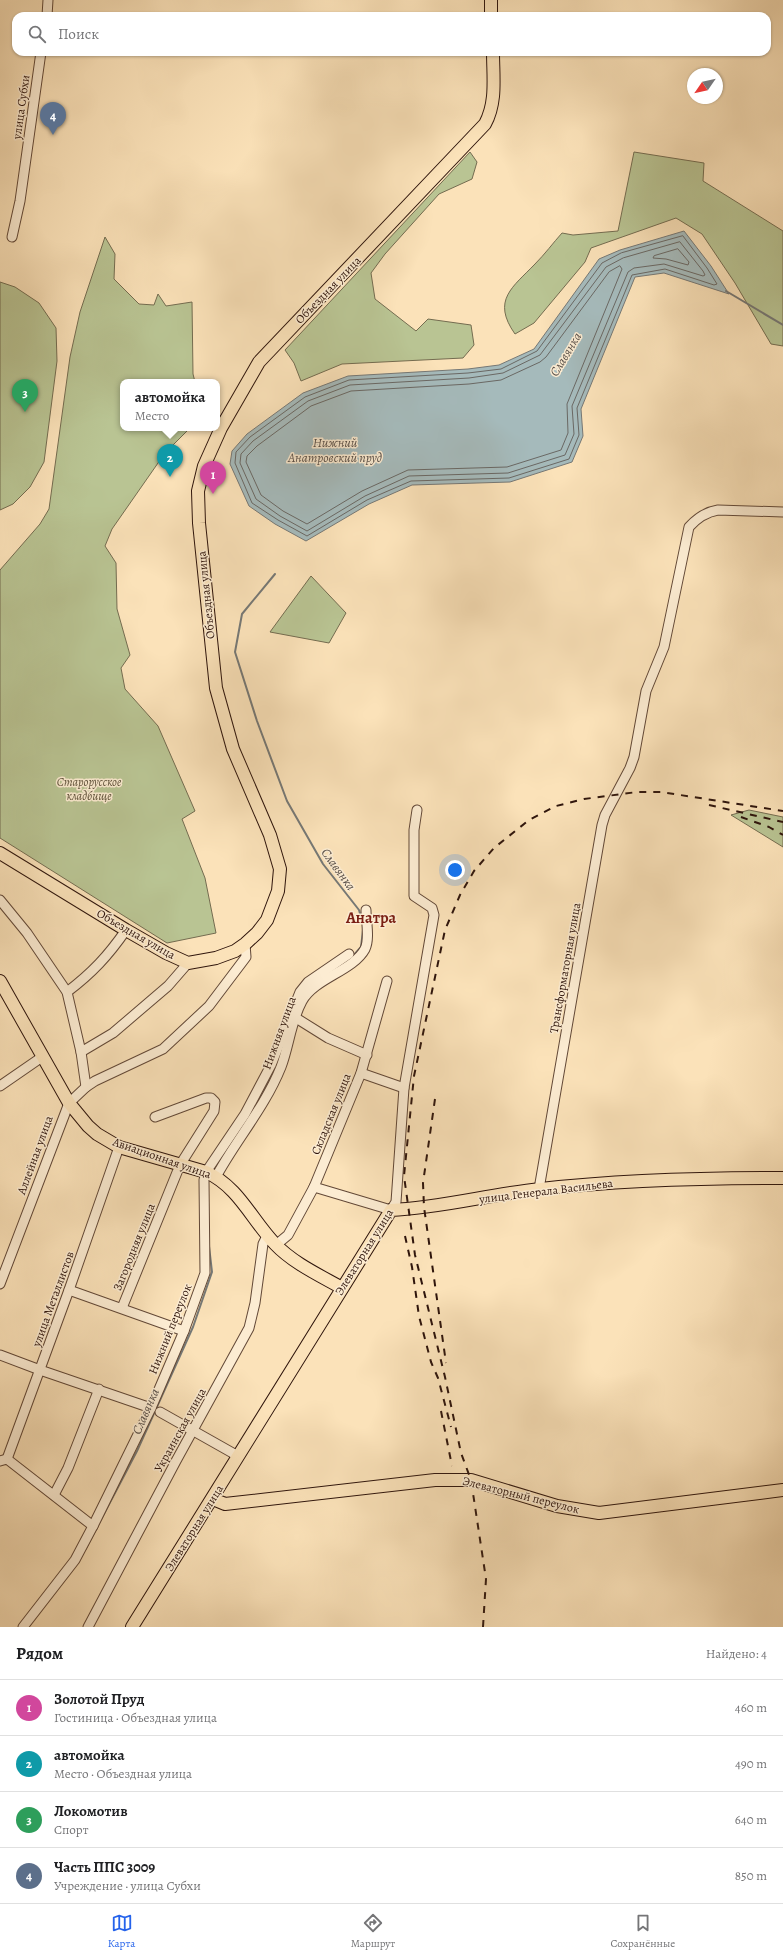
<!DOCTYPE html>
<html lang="ru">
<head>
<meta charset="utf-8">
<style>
  :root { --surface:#fff; --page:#f6f6f6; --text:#202124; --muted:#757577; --line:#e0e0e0; --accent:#2563eb }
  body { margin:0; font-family:Alegreya,serif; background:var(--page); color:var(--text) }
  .compass { position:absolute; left:687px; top:68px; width:36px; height:36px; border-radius:50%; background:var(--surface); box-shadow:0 1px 3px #0004; rotate:236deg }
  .you { position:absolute; left:455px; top:870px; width:14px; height:14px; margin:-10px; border:3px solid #fff; border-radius:50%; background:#1a73e8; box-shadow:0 0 0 6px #1a73e833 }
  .badge { display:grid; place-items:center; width:26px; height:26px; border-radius:50%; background:var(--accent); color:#fff; font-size:13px; font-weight:700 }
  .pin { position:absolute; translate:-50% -33px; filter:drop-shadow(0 1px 2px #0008) }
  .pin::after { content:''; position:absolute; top:21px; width:14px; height:12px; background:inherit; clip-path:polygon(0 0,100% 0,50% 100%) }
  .popup { position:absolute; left:120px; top:379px; width:100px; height:52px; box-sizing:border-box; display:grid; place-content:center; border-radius:8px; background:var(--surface); filter:drop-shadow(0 1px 3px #0005); font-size:13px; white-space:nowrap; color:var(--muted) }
  .popup b { font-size:15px; color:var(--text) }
  .popup::after { content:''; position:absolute; left:50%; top:100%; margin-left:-8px; border:8px solid transparent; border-top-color:var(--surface) }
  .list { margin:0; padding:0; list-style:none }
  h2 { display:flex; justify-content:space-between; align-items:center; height:52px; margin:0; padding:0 16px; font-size:17px }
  h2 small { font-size:13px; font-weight:400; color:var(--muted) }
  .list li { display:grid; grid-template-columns:26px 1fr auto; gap:12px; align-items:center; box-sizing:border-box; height:56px; padding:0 16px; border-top:1px solid var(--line) }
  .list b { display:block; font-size:15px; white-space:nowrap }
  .list p { margin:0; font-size:13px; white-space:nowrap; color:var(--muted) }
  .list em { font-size:13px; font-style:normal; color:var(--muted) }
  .icon { flex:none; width:22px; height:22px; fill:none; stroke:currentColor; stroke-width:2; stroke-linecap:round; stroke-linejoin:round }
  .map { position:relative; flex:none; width:783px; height:1627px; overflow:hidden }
  .search { position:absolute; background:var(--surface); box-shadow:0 1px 3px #0004; left:12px; right:12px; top:12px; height:44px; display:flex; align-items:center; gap:10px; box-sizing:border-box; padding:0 14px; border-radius:12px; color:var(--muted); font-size:15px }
  .sheet { height:276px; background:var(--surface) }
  nav { display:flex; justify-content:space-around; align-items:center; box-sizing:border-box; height:56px; border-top:1px solid var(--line); background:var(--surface); font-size:11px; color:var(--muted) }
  nav a { display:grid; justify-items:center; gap:2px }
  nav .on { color:var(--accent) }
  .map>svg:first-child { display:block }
  .green { fill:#b9c493; stroke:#746c50 }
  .water { fill:#a5babb; stroke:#767875 }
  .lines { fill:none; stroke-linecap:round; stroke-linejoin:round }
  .shore { stroke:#6a6864; stroke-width:1 }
  .stream { stroke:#767875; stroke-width:2 }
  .minor-casing { stroke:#624837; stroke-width:11 }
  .major-casing { stroke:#2f150c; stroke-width:14 }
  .minor { stroke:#fcecd2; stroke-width:9 }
  .major { stroke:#fbe2b9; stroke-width:12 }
  .rail { stroke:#2f150c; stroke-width:2; stroke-dasharray:7 7; stroke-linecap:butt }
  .labels { text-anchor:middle; stroke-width:3; stroke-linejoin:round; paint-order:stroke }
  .street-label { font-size:12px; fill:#2f150c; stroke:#fcecd2 }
  .park-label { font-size:12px; font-style:italic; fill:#5f523b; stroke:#fcecd2 }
  .water-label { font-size:13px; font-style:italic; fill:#584f49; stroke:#fcecd2 }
  .district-label { font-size:16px; font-weight:bold; fill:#7a1f14; stroke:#fcecd2 }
</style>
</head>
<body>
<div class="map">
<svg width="783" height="1627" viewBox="0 0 783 1627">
  <rect width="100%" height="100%" fill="#fbe2b9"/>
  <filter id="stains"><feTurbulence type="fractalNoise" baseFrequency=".005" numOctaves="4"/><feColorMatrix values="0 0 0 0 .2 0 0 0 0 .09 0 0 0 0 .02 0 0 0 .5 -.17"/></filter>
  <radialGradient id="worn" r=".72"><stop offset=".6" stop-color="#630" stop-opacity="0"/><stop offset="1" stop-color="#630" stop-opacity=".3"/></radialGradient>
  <g class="green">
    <polygon points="470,152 477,162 472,179 439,194 385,254 371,273 375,299 416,331 428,319 471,325 474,345 463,358 342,364 301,381 294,363 285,350"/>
    <path d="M634,152L704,163L703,181L783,231V346L771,344L735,283L702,234L676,218L591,248L585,262L534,323L515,334C491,300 513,287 535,264C545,254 553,243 562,233L573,235L618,231Z"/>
    <polygon points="105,237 115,254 114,279 139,304 154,305 158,294 166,306 192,302 193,374 195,382 123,382 123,428 190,428 165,453 112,529 105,546 116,563 117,609 130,655 121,668 125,689 158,726 195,811 182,819 205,878 216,933 167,943 0,838 0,570 40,524 49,509 70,357 80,312"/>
    <polygon points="0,282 15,287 39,303 56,328 57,361 44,462 30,487 13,504 0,510"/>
    <polygon points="311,576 346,613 329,643 270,632"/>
    <polygon points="749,810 783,817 783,847 731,815"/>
  </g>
  <polygon class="water" points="684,231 711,266 729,294 664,273 635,277 581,409 583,436 572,462 510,482 412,485 369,504 306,541 275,524 249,506 230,464 232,451 247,434 303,393 348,376 468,369 499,365 534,349 599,259 620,250"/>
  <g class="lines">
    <g class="shore">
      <polygon points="683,236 707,268 717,284 714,285 665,269 632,275 577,408 579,435 569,459 509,478 411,481 367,500 307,536 278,520 252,503 235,463 236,452 250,437 305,397 349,380 468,373 501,369 537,351 602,263 621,253"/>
      <polygon points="680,242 703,271 705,275 703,276 664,264 634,268 628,272 572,406 574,434 565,455 508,473 409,476 365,496 307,531 280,516 256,499 240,463 241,454 253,441 308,401 350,385 469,378 503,373 540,355 606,267 623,258"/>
      <polygon points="678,249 689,262 688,265 666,259 653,258 654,256"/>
      <polygon points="620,266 622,269 567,404 568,433 561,450 507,467 408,470 362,491 307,524 283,511 261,495 246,462 247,456 257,446 311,406 351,391 469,384 501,380 540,362 546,357 609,272"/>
    </g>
    <g class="stream">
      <polyline points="726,291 783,325"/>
      <polyline points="275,574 242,614 235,652 257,721 287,801 323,864 359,910 363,924"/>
      <polyline points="353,956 361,947 363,930"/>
      <polyline points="278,1062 281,1051"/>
      <polyline points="247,1120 276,1068"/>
      <polyline points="85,1550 137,1451 193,1327 212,1272 209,1246"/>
    </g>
    <g class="minor-casing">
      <g id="minor">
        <polyline points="47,16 48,0"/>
        <polyline points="12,237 20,201 41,52"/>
        <polyline points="0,900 27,933 67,992 81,1052 86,1087"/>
        <path d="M67,992C92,973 108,956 126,930"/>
        <polyline points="296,1018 328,1038 367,1055"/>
        <polyline points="81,1052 113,1033 168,986 188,963"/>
        <polyline points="361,1073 404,1088"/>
        <polyline points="0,1086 42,1057"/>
        <path d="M216,1177C236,1140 265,1107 281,1067C289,1046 291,1021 302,1001C315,978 353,971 365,949C370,939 366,921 366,910"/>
        <polyline points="314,1187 391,1210 396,1202 404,1088 434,915 432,908 414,896 414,830 417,810"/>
        <path d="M539,1189L602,825L605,815L630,768L634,757L646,691L664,647L689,527C697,518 706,512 718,510L783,512"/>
        <polyline points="276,1245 288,1235 314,1187 361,1073 387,981"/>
        <polyline points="0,1284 69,1103 86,1087 95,1081 163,1049 209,1006 246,957 245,944"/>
        <polyline points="69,1290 184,1331"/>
        <polyline points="122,1308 180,1165 214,1111 215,1102 211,1098 206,1098 155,1117"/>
        <polyline points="0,1355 40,1370 151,1408"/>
        <polyline points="160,1412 238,1456"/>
        <polyline points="7,1459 69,1290 119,1147"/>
        <polyline points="0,1461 7,1459 93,1526"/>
        <polyline points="54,1495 68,1468 99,1389"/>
        <polyline points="23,1627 75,1560 93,1526 151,1408 184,1331 205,1273 204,1180 206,1172 245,1114 271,1065 300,992 308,982 349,954"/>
        <polyline points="88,1627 176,1461 249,1328 255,1303 263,1244 267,1236"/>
      </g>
    </g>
    <g class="major-casing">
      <g id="major">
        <polyline points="491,0 491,16"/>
        <path d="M0,853L126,930L166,953L188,963L216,958L235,951L245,944L257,933L267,920L278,891L280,869L270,835L233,749L216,688L199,523L198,491L204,466L221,428L259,362L485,124C497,102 493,77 493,52"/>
        <path d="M0,981L69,1103L88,1126L97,1134L119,1147L206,1172C239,1187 251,1219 275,1244C293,1263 319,1275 342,1288"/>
        <polyline points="213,1499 225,1504 435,1480 471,1480 557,1506 599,1513 783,1490"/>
        <path d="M132,1627L391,1210C441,1208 490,1194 541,1189C621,1180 702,1178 783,1178"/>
      </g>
    </g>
    <use href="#minor" class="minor"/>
    <use href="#major" class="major"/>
    <g class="rail">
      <polyline points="709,805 783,822"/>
      <polyline points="741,817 769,827 783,835"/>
      <polyline points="435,1099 423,1183 424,1207 446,1363"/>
      <polyline points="405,1236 412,1267 419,1316 431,1362 438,1378 451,1427"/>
      <polyline points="441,1411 452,1466"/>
      <polyline points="483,1627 486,1579 471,1480 461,1453 445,1377 415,1255 404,1176 414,1076 445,930 460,895 474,871 494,848 529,820 556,806 584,799 637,792 661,792 783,811"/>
    </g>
  </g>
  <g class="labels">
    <g class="street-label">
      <text transform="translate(21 107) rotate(-82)" y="4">улица Субхи</text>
      <text transform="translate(328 290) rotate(-46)" y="4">Объездная улица</text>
      <text transform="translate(206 595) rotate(-96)" y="4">Объездная улица</text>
      <text transform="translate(136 934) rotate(30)" y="4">Объездная улица</text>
      <text transform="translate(565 968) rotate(-80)" y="4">Трансформаторная улица</text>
      <text transform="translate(279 1033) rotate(-70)" y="4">Нижняя улица</text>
      <text transform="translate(331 1114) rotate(-68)" y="4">Складская улица</text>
      <text transform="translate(35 1155) rotate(-70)" y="4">Аллейная улица</text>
      <text transform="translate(162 1158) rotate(19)" y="4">Авиационная улица</text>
      <text transform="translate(546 1191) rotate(-7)" y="4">улица Генерала Васильева</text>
      <text transform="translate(134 1247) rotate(-68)" y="4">Загородняя улица</text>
      <text transform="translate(364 1252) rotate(-58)" y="4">Элеваторная улица</text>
      <text transform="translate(53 1299) rotate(-70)" y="4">улица Металлистов</text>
      <text transform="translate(170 1329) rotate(-68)" y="4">Нижний переулок</text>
      <text transform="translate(180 1430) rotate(-61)" y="4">Украинская улица</text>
      <text transform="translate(521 1495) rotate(14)" y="4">Элеваторный переулок</text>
      <text transform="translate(194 1528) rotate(-58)" y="4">Элеваторная улица</text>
    </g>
    <g class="park-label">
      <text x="89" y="786">Старорусское<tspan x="89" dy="14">кладбище</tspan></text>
    </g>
    <g class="water-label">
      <text transform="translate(565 354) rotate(-59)" y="5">Славянка</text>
      <text x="335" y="447">Нижний<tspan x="335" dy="15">Анатровский пруд</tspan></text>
      <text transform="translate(339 869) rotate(54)" y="5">Славянка</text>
      <text transform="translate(145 1411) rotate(-66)" y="5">Славянка</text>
    </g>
    <g class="district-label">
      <text x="371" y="923">Анатра</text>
    </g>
  </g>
  <rect width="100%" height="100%" filter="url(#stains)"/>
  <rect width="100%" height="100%" fill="url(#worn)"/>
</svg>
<svg class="compass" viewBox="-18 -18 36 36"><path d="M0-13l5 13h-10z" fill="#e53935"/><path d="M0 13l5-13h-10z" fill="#757577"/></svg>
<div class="you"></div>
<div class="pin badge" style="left:213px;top:494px;background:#d1479c">1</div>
<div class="pin badge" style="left:170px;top:477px;background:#0f9aa8">2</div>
<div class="popup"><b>автомойка</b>Место</div>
<div class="pin badge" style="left:25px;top:412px;background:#2e9e5b">3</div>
<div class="pin badge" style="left:53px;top:135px;background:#5c6f8a">4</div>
<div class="search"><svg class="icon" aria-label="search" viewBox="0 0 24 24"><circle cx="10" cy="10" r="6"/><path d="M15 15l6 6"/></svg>Поиск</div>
</div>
<section class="sheet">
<h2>Рядом<small>Найдено: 4</small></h2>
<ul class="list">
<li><span class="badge" style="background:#d1479c">1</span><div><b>Золотой Пруд</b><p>Гостиница · Объездная улица</p></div><em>460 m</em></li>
<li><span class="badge" style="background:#0f9aa8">2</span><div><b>автомойка</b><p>Место · Объездная улица</p></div><em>490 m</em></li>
<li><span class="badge" style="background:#2e9e5b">3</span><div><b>Локомотив</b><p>Спорт</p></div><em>640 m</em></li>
<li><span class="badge" style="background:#5c6f8a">4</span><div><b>Часть ППС 3009</b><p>Учреждение · улица Субхи</p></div><em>850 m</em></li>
</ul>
</section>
<nav>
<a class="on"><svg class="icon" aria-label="map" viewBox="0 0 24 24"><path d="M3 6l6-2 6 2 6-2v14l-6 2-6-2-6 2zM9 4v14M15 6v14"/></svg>Карта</a>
<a><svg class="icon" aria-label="directions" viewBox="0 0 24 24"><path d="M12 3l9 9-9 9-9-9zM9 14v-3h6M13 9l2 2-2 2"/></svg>Маршрут</a>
<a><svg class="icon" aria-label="saved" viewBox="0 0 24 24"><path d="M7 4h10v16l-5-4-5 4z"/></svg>Сохранённые</a>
</nav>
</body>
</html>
